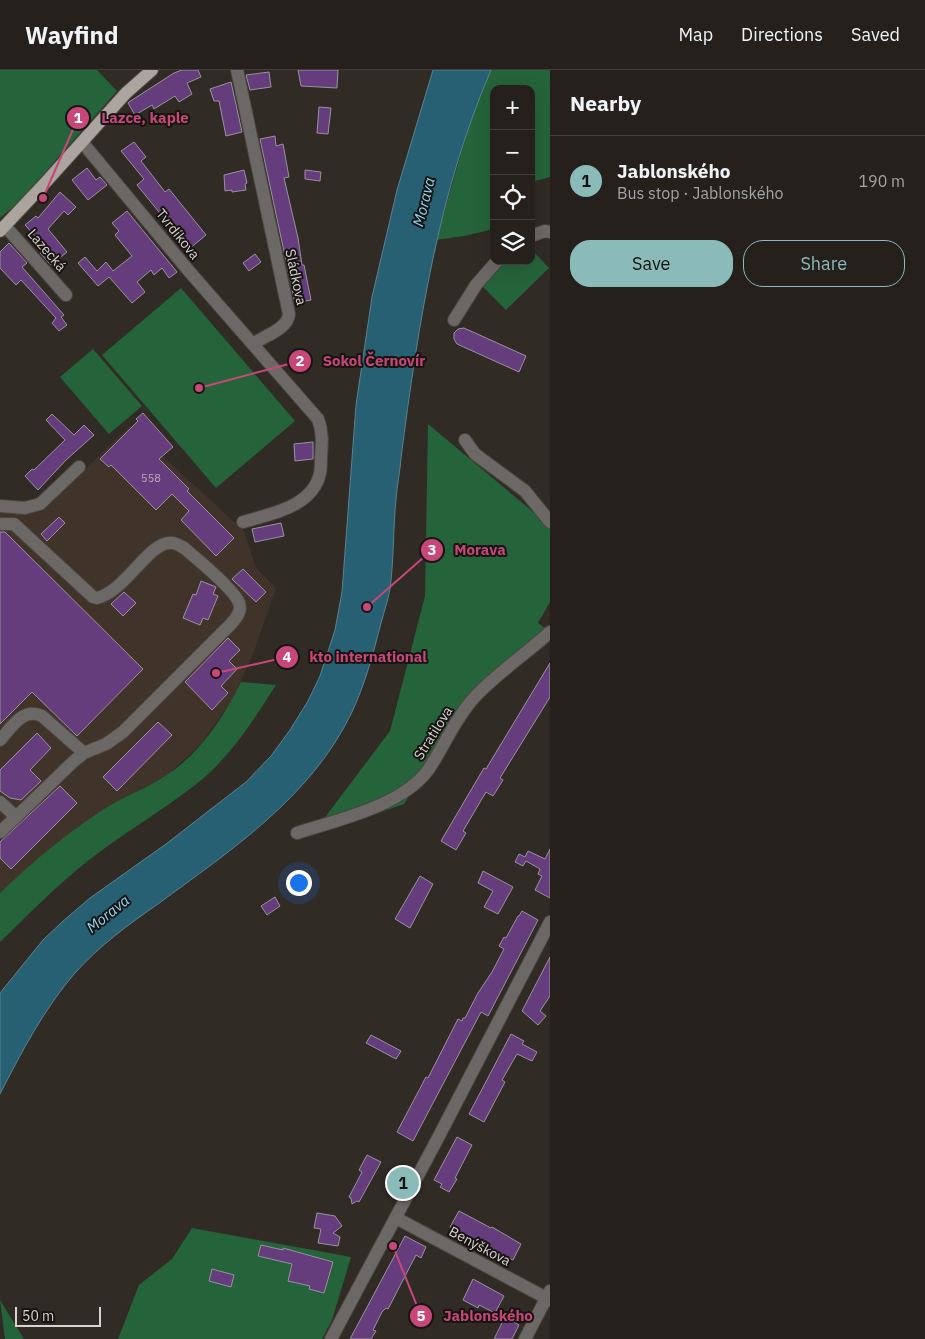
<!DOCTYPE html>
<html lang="en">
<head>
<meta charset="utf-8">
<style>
  :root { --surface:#25201c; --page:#2d2825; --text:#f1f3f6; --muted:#a3a3a3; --line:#423e3b; --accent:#8bbbb9 }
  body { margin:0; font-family:"IBM Plex Sans",sans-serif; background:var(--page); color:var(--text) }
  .controls { position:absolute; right:15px; top:15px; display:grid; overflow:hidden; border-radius:10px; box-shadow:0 5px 20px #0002 }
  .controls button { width:45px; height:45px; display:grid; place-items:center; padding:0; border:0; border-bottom:1px solid var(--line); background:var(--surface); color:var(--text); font:25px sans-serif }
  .scale { position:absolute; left:15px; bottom:12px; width:86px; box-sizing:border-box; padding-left:5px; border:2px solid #d7d3d0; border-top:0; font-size:14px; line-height:18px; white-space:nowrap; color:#d7d3d0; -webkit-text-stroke:4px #171412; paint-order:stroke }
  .you { position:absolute; left:298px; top:812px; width:18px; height:18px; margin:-12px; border:4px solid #fff; border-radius:50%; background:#1a73e8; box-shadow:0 0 0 8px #1a73e833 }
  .badge { display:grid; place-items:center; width:32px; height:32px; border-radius:50%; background:var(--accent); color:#111; font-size:16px; font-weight:700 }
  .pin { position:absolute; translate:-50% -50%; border:2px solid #fff; box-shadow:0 1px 5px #0006 }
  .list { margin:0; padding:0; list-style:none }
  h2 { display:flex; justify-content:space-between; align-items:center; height:65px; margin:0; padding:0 20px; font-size:21px }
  h2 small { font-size:16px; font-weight:400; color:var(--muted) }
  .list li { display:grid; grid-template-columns:32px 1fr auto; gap:15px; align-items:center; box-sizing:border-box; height:90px; padding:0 20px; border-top:1px solid var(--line) }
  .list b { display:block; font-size:19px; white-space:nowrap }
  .list p { margin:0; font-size:16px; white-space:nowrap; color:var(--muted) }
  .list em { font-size:16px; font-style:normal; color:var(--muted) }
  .actions { display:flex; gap:10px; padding:15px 20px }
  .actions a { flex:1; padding:11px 0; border:1px solid var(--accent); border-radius:20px; text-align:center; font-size:18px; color:var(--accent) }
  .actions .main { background:var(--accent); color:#111 }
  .icon { flex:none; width:28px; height:28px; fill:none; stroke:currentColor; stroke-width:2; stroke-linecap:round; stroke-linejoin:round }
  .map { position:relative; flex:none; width:550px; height:1269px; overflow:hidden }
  header { display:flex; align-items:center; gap:30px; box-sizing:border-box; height:70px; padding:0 25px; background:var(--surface); border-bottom:1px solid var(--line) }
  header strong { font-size:24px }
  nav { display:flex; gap:28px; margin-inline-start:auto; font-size:18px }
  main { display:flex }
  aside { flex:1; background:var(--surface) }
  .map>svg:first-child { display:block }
  .built { fill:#3f332a }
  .green { fill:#25633a }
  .water { fill:#276073; stroke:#5c828f }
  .building { fill:#653d7d; stroke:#98939b }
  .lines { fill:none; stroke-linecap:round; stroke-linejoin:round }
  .minor-casing { stroke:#4c4641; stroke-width:14 }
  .major-casing { stroke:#4c4641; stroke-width:14 }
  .minor { stroke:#6c6866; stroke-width:12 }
  .major { stroke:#aca49f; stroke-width:12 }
  .labels { text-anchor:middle; stroke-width:4; stroke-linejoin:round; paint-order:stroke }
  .number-label { font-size:11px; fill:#baaebb }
  .street-label { font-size:14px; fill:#d7d3d0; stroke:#171412 }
  .water-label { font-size:15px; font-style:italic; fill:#8dd9f5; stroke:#171412 }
  .leader { fill:none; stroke:#c74778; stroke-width:2 }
  .callout-dot { fill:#c74778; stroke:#171412; stroke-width:2 }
  .mark-label { font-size:15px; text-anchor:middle; font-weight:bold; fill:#fff }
  .callout-label { font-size:15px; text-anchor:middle; font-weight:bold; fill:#c74778; stroke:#171412; stroke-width:4; stroke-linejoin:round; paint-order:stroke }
</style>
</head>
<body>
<header>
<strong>Wayfind</strong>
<nav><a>Map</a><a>Directions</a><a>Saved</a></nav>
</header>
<main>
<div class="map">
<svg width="550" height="1269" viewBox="0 0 550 1269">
  <rect width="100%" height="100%" fill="#312b26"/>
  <polygon class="built" points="130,356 244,461 256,498 276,518 253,584 231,633 199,676 166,706 114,733 0,823 0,441 24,443 41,442"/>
  <g class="green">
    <polygon points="0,0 97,0 117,21 18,133 0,148"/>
    <polygon points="491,0 550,0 550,107 531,112 531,19 494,19 494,159 464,166 436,170 473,42"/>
    <polygon points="531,179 549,198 506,240 481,215 506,191 531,191"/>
    <polygon points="181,218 295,351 216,418 102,285"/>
    <polygon points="93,279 142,336 109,364 60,307"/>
    <polygon points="428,354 550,456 550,532 538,553 546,559 471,631 404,734 311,766 390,661 425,526"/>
    <path d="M241,612L276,615C253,651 229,689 195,715C161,742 123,763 89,790C57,815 29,844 0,872V823C32,792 67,763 104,739C124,726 146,719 165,706C199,685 224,647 241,612Z"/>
    <polygon points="192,1158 351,1187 332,1250 322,1269 118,1269 139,1215 172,1189"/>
    <polygon points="0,1230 24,1269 5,1269"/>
  </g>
  <path class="water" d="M433,0H491C438,123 418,256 401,388C400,402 397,416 396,429C393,459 394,489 390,519C388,530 384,542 381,553C373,584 365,615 351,644C310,728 231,780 158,834C129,854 99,876 75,903C44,939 22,981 0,1024V923L43,870L62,852L90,828L166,774L246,712L271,686L290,660L308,631L320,606L335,560L342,522L356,335L372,227L397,120Z"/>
  <g class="building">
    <polygon points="182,0 198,0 201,7 187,13 192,24 179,32 175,26 154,39 152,35 135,45 128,33 129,32 174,3"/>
    <polygon points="298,0 338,0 337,18 301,16"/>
    <polygon points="269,2 271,17 250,20 246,5"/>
    <polygon points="231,12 242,62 226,66 219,31 214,31 210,19"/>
    <polygon points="319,37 331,38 328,64 317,63"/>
    <polygon points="275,66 276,76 283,74 289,107 284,108 298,168 302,195 304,195 311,230 295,233 260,69"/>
    <polygon points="134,72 146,87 141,91 165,122 169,119 206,165 189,179 137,115 144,109 121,81"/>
    <polygon points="87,98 96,110 100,107 107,115 88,130 72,110"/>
    <polygon points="244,100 247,113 245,114 246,120 232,122 232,120 225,121 224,105"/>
    <polygon points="305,100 321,102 320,111 305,109"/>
    <polygon points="60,122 76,137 68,145 64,141 48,159 67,182 51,195 40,183 46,178 25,155 36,146 38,148"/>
    <polygon points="127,141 177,202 169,208 162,198 154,205 151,200 137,212 145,222 132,233 109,207 98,216 78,193 85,187 97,201 106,192 113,201 132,186 115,165 119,161 112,153"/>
    <polygon points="9,173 27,193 22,197 64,245 61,247 67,255 59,261 52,253 56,248 21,210 16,215 0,198 0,182"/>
    <polygon points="255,184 261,192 249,201 243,193"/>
    <polygon points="464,258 526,286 519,302 457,274 454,269 454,263 458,259"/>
    <polygon points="143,343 173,377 159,389 189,419 187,421 234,468 216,486 181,450 189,441 172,424 156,440 111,395 109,397 100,389 138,351 136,349"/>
    <polygon points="52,344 74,365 84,355 94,365 66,390 38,420 25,406 32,399 34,400 65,370 46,350"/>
    <polygon points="313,372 313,389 295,391 294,374"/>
    <polygon points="59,447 65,453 47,471 41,464"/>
    <polygon points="281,453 284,466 255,472 252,459"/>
    <polygon points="0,462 5,462 143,599 77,666 32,622 0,654"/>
    <polygon points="243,499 266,522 256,532 232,509"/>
    <polygon points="201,511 216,517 213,524 218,526 208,550 203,548 200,555 183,548 193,524 196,525"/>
    <polygon points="124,522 136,533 123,546 111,534"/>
    <polygon points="228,568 240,580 229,591 237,599 221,616 228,623 212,640 185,612"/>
    <polygon points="550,593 550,627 500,708 503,710 493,726 486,722 463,761 466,763 456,780 441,771 484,698 486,699"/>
    <polygon points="158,652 172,665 117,721 103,707"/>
    <polygon points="37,663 51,678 30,700 41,711 21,730 10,728 0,721 0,700"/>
    <polygon points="60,716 77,733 11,799 0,788 0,772"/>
    <polygon points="550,779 550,828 535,820 542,806 538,804 540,799 526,791 523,796 515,792 519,784 525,787 528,781 545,789"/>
    <polygon points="483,801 513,817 498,844 484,837 493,821 478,813"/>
    <polygon points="420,806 433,814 410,858 395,849"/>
    <polygon points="275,827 280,836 267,845 261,836"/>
    <polygon points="522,841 538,850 488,946 481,942 413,1071 397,1062 426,1007 428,1008 458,949 462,951 463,948 465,948 478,923 492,902 504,879 499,876 504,867 506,868 518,846 519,846"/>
    <polygon points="550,887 550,926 540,941 546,946 538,955 522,941"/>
    <polygon points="511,964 524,971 522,974 537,982 532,991 517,984 502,1010 505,1012 484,1052 469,1044"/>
    <polygon points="371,965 401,981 396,989 366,973"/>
    <polygon points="457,1067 472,1075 455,1108 457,1109 449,1122 440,1117 442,1114 434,1110"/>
    <polygon points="367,1085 381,1092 359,1132 357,1131 352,1134 351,1128 349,1127 362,1102 359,1100"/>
    <polygon points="459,1141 491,1158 492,1157 521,1174 513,1190 450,1157"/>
    <polygon points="317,1143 335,1146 342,1156 333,1163 340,1167 338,1176 318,1173 321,1159 314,1158"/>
    <polygon points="405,1166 426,1177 421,1188 416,1185 388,1239 386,1238 382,1242 373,1260 376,1261 371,1269 350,1269"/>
    <polygon points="261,1175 283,1180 283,1178 333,1192 324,1223 309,1219 310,1216 288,1211 292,1194 258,1186"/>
    <polygon points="212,1199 234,1205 231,1217 209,1211"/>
    <polygon points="473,1209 504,1226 495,1243 479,1235 478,1238 463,1230"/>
    <polygon points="505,1247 519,1255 512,1269 494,1269"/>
  </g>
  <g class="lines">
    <g class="minor-casing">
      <g id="minor">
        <path d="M237,0L289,244C288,259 264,266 253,274"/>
        <path d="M82,72L188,200L318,349C323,362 322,373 321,387C321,392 321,398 320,403C313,437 270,444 243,452"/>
        <polyline points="5,156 66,225"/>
        <polyline points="531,166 545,161 550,162"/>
        <polyline points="454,250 476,215 497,191"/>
        <polyline points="465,370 475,384 525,421 550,452"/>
        <polyline points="0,436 25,438 40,434 79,397"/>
        <path d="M0,454H14L93,527L97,528C124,522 148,474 169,473C174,472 179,475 184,478C196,488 235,520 239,533C242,541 237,547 231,554L123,662L106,674L84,683L74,691L16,747L0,732"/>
        <path d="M0,670C12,657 23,637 42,646L84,683"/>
        <polyline points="0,762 16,747"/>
        <path d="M297,763C337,750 402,736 428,700C444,677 454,650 473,629C493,606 526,584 550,562"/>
        <polyline points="396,1148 550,1230"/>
        <polyline points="331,1269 439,1066 550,852"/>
        <polyline points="525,1269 550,1221"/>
      </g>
    </g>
    <g class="major-casing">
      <polyline id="major" points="0,161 45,113 126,23 152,0"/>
    </g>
    <use href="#minor" class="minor"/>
    <use href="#major" class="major"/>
  </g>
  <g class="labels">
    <g class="number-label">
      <text x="151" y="412">558</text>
    </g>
    <g class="street-label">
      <text transform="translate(178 164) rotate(51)" y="5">Tvrdíkova</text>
      <text transform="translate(47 180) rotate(49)" y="5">Lazecká</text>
      <text transform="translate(296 207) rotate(78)" y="5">Sládkova</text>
      <text transform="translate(433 663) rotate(-58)" y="5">Stratilova</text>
      <text transform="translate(480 1176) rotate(28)" y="5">Benýškova</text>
    </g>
    <g class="water-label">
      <text transform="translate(424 132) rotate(-76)" y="5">Morava</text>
      <text transform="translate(108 844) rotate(-39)" y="5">Morava</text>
    </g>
  </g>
  <path class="leader" d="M43 128L78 48M199 318L300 291M367 537L432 480M216 603L287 587M393 1176L421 1246"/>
  <g class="callout-dot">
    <circle cx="43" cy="128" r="5"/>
    <circle cx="199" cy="318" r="5"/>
    <circle cx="367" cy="537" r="5"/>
    <circle cx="216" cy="603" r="5"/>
    <circle cx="393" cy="1176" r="5"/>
    <circle cx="78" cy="48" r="12"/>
    <circle cx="300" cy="291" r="12"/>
    <circle cx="432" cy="480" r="12"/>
    <circle cx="287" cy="587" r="12"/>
    <circle cx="421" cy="1246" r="12"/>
  </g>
  <g class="mark-label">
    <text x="78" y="53">1</text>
    <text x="300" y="296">2</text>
    <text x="432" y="485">3</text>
    <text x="287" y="592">4</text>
    <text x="421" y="1251">5</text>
  </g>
  <g class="callout-label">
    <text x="145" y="53">Lazce, kaple</text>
    <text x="374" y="296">Sokol Černovír</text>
    <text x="480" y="485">Morava</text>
    <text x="368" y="592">kto international</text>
    <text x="488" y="1251">Jablonského</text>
  </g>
</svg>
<div class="controls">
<button>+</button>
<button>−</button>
<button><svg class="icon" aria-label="locate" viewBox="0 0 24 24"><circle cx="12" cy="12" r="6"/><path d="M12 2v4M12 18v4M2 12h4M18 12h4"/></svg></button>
<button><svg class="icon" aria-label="layers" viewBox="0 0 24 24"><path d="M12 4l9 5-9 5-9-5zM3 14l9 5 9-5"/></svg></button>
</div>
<div class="scale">50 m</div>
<div class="you"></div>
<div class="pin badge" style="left:403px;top:1113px">1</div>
</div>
<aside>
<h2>Nearby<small></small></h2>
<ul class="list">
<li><span class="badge">1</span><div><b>Jablonského</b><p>Bus stop · Jablonského</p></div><em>190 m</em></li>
</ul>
<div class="actions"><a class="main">Save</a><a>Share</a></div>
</aside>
</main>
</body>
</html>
